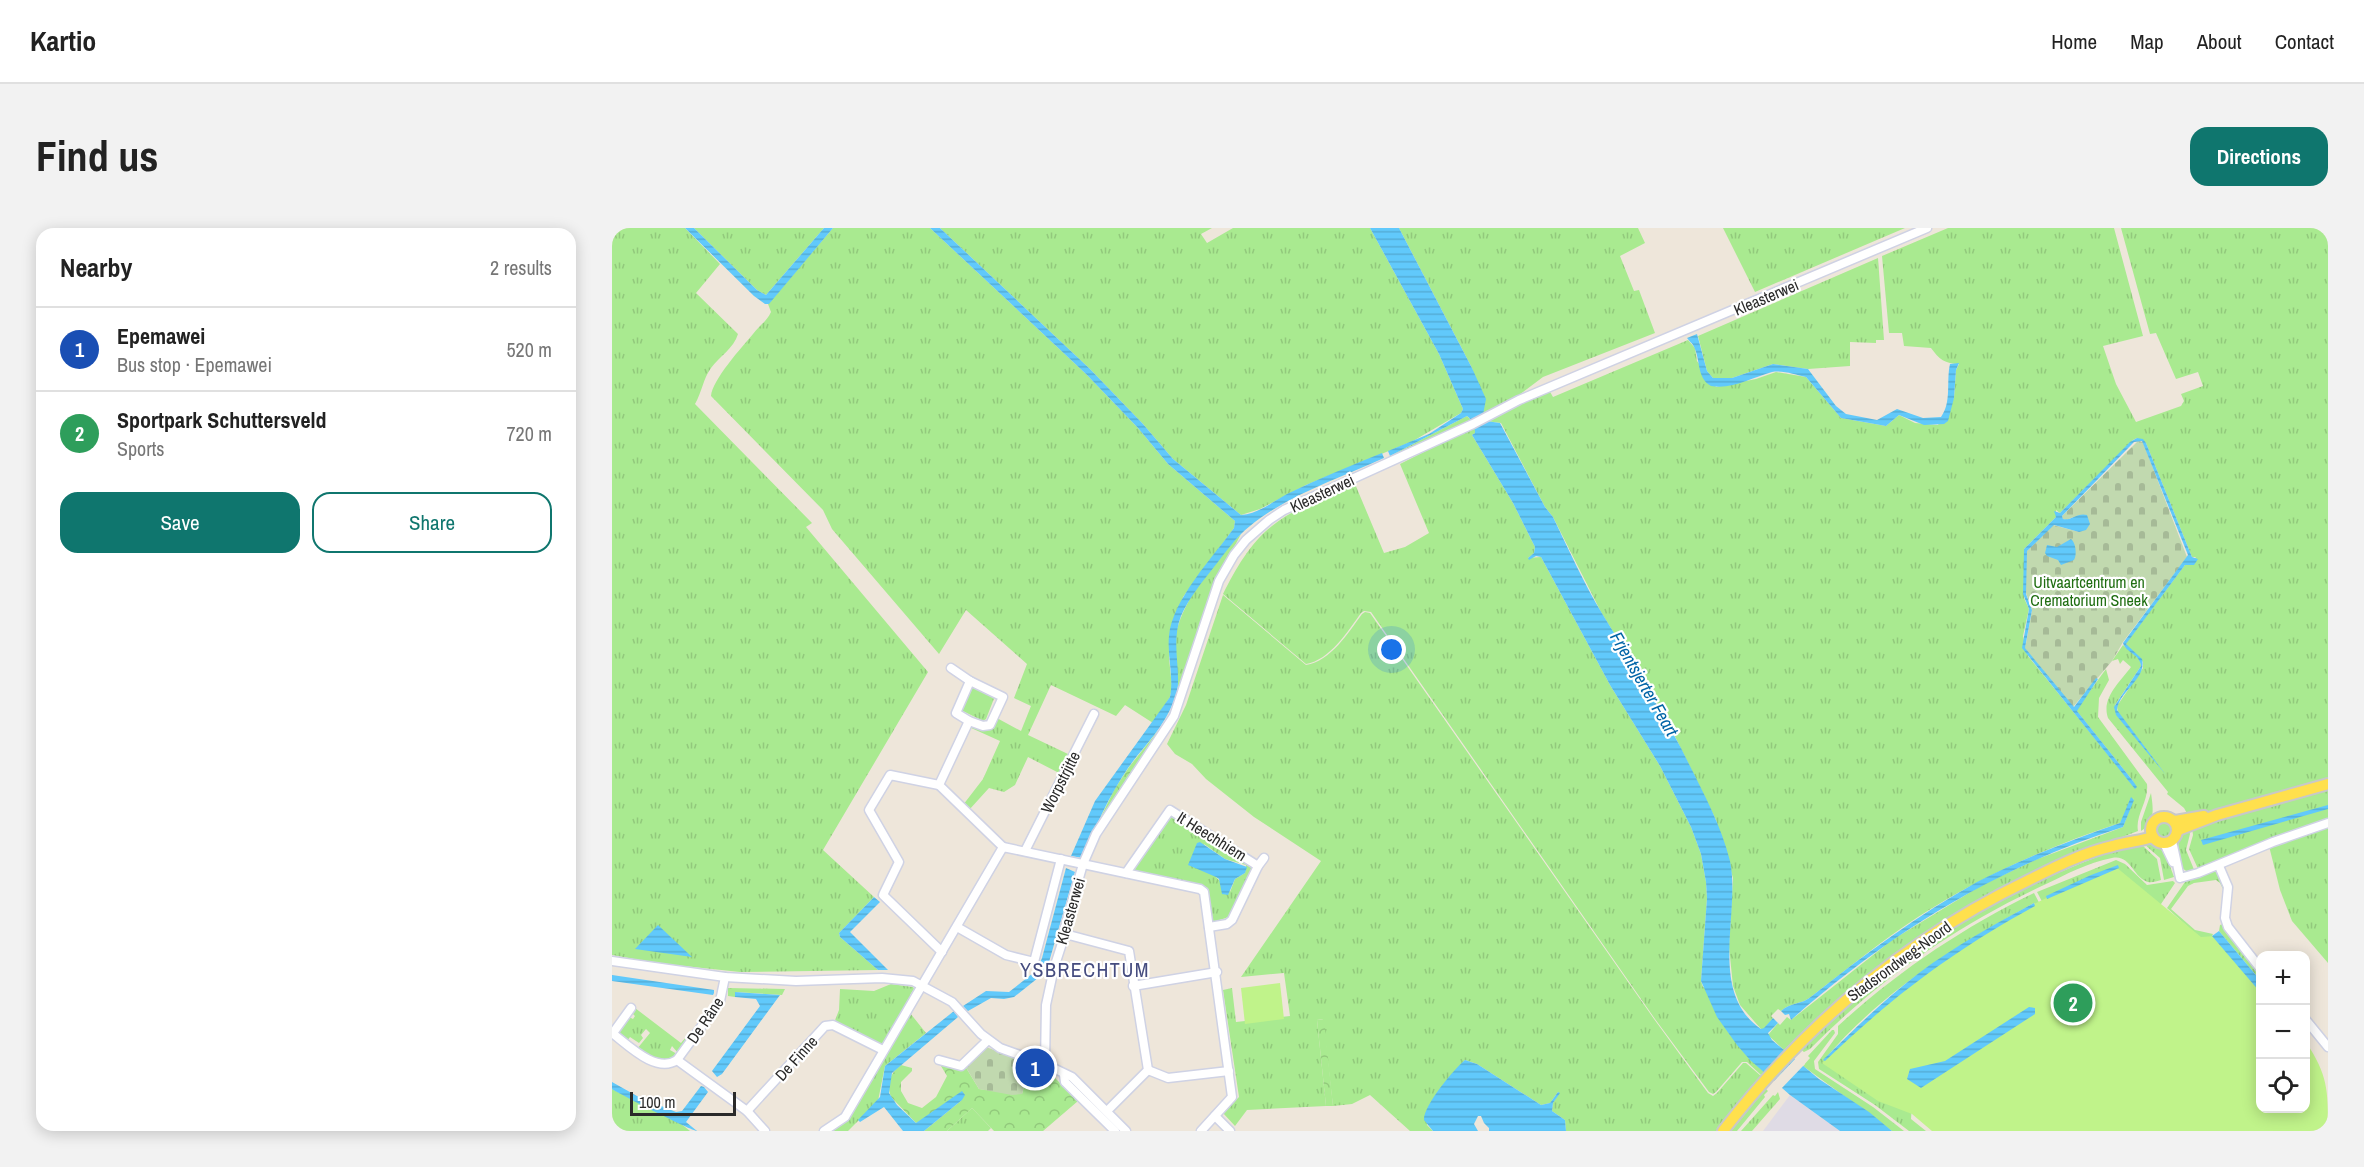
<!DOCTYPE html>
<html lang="en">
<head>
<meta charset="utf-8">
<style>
  :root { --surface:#fff; --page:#f2f2f2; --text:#222; --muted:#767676; --line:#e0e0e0; --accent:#0f766e }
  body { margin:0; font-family:"Archivo Narrow",sans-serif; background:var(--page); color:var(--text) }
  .controls { position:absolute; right:18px; bottom:18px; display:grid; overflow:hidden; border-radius:12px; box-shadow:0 3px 15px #0003 }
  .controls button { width:54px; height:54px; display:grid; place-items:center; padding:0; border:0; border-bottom:2px solid var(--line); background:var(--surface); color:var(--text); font:30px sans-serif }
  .scale { position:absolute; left:18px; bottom:15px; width:106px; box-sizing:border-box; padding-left:6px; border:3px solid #2a2a2a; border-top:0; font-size:16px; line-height:21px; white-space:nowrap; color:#2a2a2a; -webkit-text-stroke:4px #fff; paint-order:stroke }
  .you { position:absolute; left:780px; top:422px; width:21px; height:21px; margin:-15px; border:4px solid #fff; border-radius:50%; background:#1a73e8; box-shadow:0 0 0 9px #1a73e833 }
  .badge { display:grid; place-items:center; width:39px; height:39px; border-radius:50%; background:var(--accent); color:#fff; font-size:20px; font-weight:700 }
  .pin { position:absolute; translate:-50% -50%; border:3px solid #fff; box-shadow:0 2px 6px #0006 }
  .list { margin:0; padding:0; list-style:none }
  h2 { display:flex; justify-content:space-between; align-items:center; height:78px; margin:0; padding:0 24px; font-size:26px }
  h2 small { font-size:20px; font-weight:400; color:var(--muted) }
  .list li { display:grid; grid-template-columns:39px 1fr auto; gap:18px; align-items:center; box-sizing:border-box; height:84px; padding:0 24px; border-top:2px solid var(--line) }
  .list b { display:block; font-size:22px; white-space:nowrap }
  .list p { margin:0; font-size:20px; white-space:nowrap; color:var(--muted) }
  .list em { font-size:20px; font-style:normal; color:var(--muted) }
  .actions { display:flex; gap:12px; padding:18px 24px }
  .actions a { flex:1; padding:14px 0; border:2px solid var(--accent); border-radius:18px; text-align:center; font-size:21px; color:var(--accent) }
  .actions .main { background:var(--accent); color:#fff }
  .icon { flex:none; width:33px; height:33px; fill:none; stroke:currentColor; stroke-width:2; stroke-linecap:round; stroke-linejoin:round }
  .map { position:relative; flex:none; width:1716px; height:903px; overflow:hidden; border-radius:18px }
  header { display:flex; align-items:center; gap:36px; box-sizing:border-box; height:84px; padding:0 30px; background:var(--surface); border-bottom:2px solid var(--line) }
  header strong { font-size:28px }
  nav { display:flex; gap:33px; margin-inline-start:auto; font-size:21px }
  .intro { display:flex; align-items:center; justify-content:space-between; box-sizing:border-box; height:144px; padding:0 36px }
  h1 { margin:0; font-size:42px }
  .button { padding:15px 27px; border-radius:18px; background:var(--accent); color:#fff; font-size:21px; font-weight:700 }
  main { display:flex; gap:36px; padding:0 36px }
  aside { flex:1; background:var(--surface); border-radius:18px; box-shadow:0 3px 15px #0003 }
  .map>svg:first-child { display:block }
  .industrial { fill:#dfdbe5 }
  .grass { fill:url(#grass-tufts); fill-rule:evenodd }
  .forest { fill:url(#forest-crowns) }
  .cemetery { fill:url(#cemetery-stones) }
  .pitch { fill:#c0f38a }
  .water { fill:url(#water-rules) }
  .pier { fill:#eee6da }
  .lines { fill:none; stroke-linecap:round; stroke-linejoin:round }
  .minor-casing { stroke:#cfd2e4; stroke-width:11 }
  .major-casing { stroke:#c8c8c8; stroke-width:14 }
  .minor { stroke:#fff; stroke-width:8 }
  .major { stroke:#ffe04d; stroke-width:10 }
  .labels { text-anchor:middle; stroke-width:4.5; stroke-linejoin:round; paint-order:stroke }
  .street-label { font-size:16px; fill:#2a2a2a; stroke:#fff }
  .park-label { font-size:16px; fill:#206e12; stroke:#fff }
  .water-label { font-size:18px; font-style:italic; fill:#0064a7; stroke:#fff }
  .quarter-label { font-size:20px; letter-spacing:1.5px; fill:#454c7f; stroke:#fff }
</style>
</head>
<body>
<header>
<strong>Kartio</strong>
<nav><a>Home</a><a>Map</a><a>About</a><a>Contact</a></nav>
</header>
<div class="intro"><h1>Find us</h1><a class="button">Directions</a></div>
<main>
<aside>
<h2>Nearby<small>2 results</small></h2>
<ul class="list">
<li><span class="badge" style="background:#1a4fb4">1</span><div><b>Epemawei</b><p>Bus stop · Epemawei</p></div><em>520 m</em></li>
<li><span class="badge" style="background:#2e9e5b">2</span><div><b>Sportpark Schuttersveld</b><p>Sports</p></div><em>720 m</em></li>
</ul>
<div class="actions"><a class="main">Save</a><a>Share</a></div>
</aside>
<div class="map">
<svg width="1716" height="903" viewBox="0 0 1716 903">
  <defs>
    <pattern id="grass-tufts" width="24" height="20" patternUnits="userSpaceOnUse" patternTransform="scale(1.5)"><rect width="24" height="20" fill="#a9ea90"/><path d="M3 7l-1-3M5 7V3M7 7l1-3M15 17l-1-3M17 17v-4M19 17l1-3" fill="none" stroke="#92c97c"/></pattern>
    <pattern id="forest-crowns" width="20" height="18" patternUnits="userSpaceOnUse" patternTransform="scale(1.5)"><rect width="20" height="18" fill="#a9ea90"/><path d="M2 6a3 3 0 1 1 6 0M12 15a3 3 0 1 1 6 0" fill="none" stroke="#92c97c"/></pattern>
    <pattern id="cemetery-stones" width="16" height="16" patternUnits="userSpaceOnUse" patternTransform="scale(1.5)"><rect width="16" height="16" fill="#c1d9af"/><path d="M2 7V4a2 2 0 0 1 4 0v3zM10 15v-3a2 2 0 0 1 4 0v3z" fill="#a6ba97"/></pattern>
    <pattern id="water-rules" width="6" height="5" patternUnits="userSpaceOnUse" patternTransform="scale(1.5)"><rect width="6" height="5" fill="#61c9fb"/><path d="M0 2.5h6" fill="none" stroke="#54add7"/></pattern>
  </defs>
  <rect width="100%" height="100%" fill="#eee6da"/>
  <polygon class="industrial" points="1178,867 1204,885 1228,903 1151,903"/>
  <g class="grass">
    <path d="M0,0H73L108,36L84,65L126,106C122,120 107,129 99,140C91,151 90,164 83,176L200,295L194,299L316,444L211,622L262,669L227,705L228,709L266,742L128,744L44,735L0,727Z"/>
    <polygon points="82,0 212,0 154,67 145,62"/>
    <path d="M221,0H318L474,146L526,200L556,236L623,293L622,300L571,369L557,430L560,459L558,469L541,495L513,477L504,488L439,457L416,507L456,526L447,545L416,529L403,557L392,564L377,560L357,582L351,577L371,551L388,513L357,499L361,496L375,500L383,489L409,503L419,478L402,470L415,436L354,382L327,426L220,301L211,282L99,168C100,152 130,119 141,106C147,98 155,93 159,84L156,76Z"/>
    <polygon points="328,0 600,0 589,6 595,15 621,0 758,0 827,126 851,181 849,185 801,213 694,257 648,281 629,287 561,231 531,196 478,141"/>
    <polygon points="787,0 1026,0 1033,15 1008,28 1022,63 1027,62 1043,105 931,149 903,170 871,187 860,140"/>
    <polygon points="1111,0 1293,0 1143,64"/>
    <path d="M1336,0H1502L1531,108L1491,118L1504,156L1524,194L1569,178L1572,173L1569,166L1591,158L1586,144L1564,151L1544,105L1538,106L1509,0H1716V552L1577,589L1572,580L1555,566L1556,564L1496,490C1489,470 1508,454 1519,439L1511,432L1508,436L1506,431L1500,433L1511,417L1528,431L1529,438L1503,477V483L1554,547L1506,485L1505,478L1531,440V434L1515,418L1514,415L1573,337L1578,336L1584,329H1580L1534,215L1525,210L1521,212L1448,285L1444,282V289L1412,321V370L1417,381L1411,408L1416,428L1523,560L1521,553L1464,482L1494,441L1497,452L1487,470L1486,489L1535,556C1537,573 1523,587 1526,603L1464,627L1381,665L1182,812L1172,822L1156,807L1166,795L1168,797L1175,789L1179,792L1280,712L1370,657L1423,632L1511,599L1522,570L1508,595C1438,618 1369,648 1306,689C1269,713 1235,741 1200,768C1190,777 1178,774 1169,783L1166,781L1159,788L1161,790L1152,801H1149L1128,777L1121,758L1117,719L1121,650L1104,592L1052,486L989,384L941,289L933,279L889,195L874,193L890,183L937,162L941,169L1076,112L1083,120L1085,133L1104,159L1144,151L1164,144L1194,149L1229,190L1274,198L1287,187L1303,195L1326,197L1342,170L1344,142L1347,136C1333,136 1327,131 1319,120L1292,118L1290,105H1277L1270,28Z"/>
    <polygon points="1266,30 1272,112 1264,112 1264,115 1238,114 1238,138 1196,141 1161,136 1120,150 1101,150 1095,143 1086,108"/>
    <polygon points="855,188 860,193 778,228"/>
    <path d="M863,198V205L860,207L901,275L923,319L922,325L916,330L929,329L998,457L1048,538L1079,599L1089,626L1094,654L1095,670L1089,753L1091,759L1094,760C1105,795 1127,819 1152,844L1149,847L1135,834H1130L1104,864L1101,866L1097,864L1043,791L759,384L752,383L749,385C736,403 718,432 694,436L611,366C623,342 638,315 660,298C683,279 716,269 743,256L772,325L793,319L817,305L788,236Z"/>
    <path d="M629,306L616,331L566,461C565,443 561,424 564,406C571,371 604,331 629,306Z"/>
    <path d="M611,367L694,437C719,433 736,405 750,386L753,384L758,385L1042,791L1096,865L1101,868L1105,865L1131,835H1134L1149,848L1104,903H954L953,892L940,883L941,875L947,865L946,864L938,875L929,877L865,836L853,832L824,866L815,897L821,903H798L758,867L740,876L721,878L711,791L705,792L714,878L635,882L623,898L611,885L627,869L611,762L620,760L624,794L678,788L672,745L629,749L709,633L642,589L594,551L580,536L563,526L555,516L574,477Z"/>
    <polygon points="363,459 383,468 374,491 371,493 351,483 349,479 359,460"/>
    <polygon points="1716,559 1716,591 1587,643 1577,621 1581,607 1580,600"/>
    <path d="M1539,565C1541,580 1544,594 1529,603V594Z"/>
    <path d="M559,587L639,635L643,642L617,689L601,694L596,660L520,643ZM592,616L613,631L634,637L633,645L623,651L618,664L604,649Z"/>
    <circle cx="1553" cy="601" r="9"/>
    <polygon points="1716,598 1716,735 1680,693 1668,662 1657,618"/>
    <path d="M1577,601L1578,606L1574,622L1583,644C1561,647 1560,610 1577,601Z"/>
    <polygon points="1542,614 1552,622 1562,649 1552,652 1548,630 1532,616"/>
    <path d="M1518,617H1530L1545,631L1549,652C1545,653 1540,655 1536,654C1521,650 1519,626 1500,630C1477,634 1453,647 1432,657C1344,698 1266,752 1198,821L1192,824L1188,821C1284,726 1390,661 1518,617Z"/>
    <polygon points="1504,632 1513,636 1535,657 1561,653 1563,655 1549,676 1434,681 1425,664"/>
    <polygon points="1598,643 1605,644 1613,662 1612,663 1608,655 1604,652 1582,655 1576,658 1559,681 1583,702 1601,706 1600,708 1648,764 1555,680 1573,654"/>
    <path d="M1422,665L1431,682L1300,876L1299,891L1314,903H1297L1263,877L1207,841L1206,834L1226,806V798C1285,744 1350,700 1422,665ZM1422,675H1423L1212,832C1268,765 1345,717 1422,675Z"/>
    <polygon points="1611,696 1619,711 1648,745 1648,752 1607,703 1608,697"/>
    <polygon points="279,756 301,759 302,761 298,767 300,768 271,816 266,817 222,795 227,782 228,761 262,763"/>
    <polygon points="116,760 173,761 170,767 123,764 123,769 116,768"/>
    <path d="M23,780L69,815L79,803L81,805L66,825L60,818L58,822L65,826C54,840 37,828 25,821L38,805L34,801L29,807L31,810L27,815L18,809L15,813L6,804L17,789L21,791L23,788L20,785Z"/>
    <polygon points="298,785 314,805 273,838 266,873 236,903 217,903 236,892"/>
    <polygon points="1220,802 1222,802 1223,805 1202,833 1203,841 1261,879 1292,903 1280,903 1191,838 1198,830 1196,828"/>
    <polygon points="1153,860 1156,863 1152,867 1153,869 1125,903 1116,903"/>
    <polygon points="0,861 67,894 78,903 0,903"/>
    <polygon points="1166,864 1168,871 1140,903 1129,903 1161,867 1163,868"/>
    <polygon points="360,880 379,900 376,903 335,903"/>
  </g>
  <g class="forest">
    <polygon points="553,494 485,597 502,562 517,539"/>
    <polygon points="712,791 721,878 714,878 705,792"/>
    <path d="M326,833L353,838L367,861L410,866L418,835L440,847L466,873L431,903H382L360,880L335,903H312L350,872L304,895L279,869C274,856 278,845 289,837L300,840V843L289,854V863L296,875L310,880L324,869L335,848Z"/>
  </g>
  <g class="cemetery">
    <polygon points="1526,213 1531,214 1575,329 1511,414 1500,433 1461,479 1413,421 1420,382 1414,365 1414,324 1441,297 1467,304 1461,289 1455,292 1451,291 1450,288"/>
    <polygon points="374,819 418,835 410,866 400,867 367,861 353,838"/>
  </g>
  <g class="pitch">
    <path d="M1504,639L1589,709L1603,708L1648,761V880H1694V814C1716,848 1716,861 1716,903H1320L1300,886L1266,873L1210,835C1267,778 1329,726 1401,687C1434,669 1469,654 1504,639Z"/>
    <polygon points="668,755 672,791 633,796 629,760"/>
  </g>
  <g class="water">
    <polygon points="73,0 82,0 145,62 154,67 212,0 221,0 157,76 153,76 142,68"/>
    <path d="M318,0H328L478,141L531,196L561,231L629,287C646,286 660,274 675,266C706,251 738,238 770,225L772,230C728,250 676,267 638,298C624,309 613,325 602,339C590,354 577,370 569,388C557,418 573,451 562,473C549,504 534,515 516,540C497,568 483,599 471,630L459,628L483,573L558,469C562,449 555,428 557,408C560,372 601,329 622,300L623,293L556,236L526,200L474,146Z"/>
    <path d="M758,0H787L860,140L874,171L871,187L874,193L888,195L933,279L941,289C957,322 972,356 991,387C1018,431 1045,475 1069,520C1087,557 1108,593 1118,633C1129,685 1095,764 1149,801L1152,800L1161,790L1166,795L1156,805L1160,812L1207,851L1257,884L1280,903H1228L1178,867L1138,832L1125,817L1105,789L1089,753L1095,670L1094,654L1089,626L1079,599L1048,538L998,457L929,329L924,328L917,332L916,330L922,325L923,319L901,275L860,207L863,205C863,197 861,193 855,188L778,228L776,223L817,206L849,185L851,181L827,126Z"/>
    <path d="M1085,106L1095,143L1101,150H1120L1161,136L1196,141L1224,178L1234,186L1265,192L1285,181L1311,190L1329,189C1340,174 1334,153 1338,136L1347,135L1344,142L1342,170L1336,193L1332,196L1312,197L1287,187L1274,198L1229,190L1194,149C1184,147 1171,142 1160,144C1141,149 1120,162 1099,158C1084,150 1089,130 1081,117C1080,115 1077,113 1075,110Z"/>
    <path d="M1525,210L1531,211L1534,215L1580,329L1586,331L1582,337H1573L1514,416L1530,431C1535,451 1507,463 1505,482L1554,547L1504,487L1502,479L1529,438C1528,426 1514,425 1511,415L1576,327L1530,213L1522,214L1450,288L1451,291C1459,293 1466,284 1475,287L1478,296L1474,302L1467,304L1442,297L1415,323L1414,366L1420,382L1413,420L1462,479L1484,450L1486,451L1465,483L1521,553L1525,559L1523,561L1410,420L1417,381L1411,366L1412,321L1444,289L1442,283L1448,285L1518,214Z"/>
    <path d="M1459,311C1464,315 1465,327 1462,332L1449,337L1446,332L1435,328L1433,325L1435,317L1445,319Z"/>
    <path d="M1519,569L1522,572L1511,599C1387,638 1276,706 1179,792L1177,786L1173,787L1169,783C1178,774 1190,777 1200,768C1253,726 1306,687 1365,654C1411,630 1460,612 1508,595Z"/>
    <polygon points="1716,577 1716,581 1591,617 1589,612"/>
    <polygon points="588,614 613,631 635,639 633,645 623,651 616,667 610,666 607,651 604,649 576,637 585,615"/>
    <polygon points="1506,637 1507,640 1435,671 1434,668 1479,647"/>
    <polygon points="454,640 463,644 435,741 431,746 402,769 392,771 379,770 356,783 351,778 374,763 397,764 425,742 430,730"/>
    <polygon points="262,669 268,674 238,704 276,742 266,742 228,709 227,705"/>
    <path d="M1422,675L1423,678C1341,723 1281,768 1213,833L1211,832C1242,801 1273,771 1307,745C1343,718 1383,696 1422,675Z"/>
    <polygon points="46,697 80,729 23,721"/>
    <polygon points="1607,703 1648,752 1648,764 1600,708"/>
    <polygon points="0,747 102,762 102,765 101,767 0,753"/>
    <polygon points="123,764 168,767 110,846 105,849 100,843 148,778 144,771 123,769"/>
    <polygon points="1417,779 1423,780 1423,786 1309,860 1295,851 1298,841 1333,833"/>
    <polygon points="342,783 346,789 280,845 277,865 285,877 304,895 350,863 353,867 350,872 312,903 291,903 272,879 248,894 246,892 268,869 273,838"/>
    <path d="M853,832L865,836L929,877L938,875L946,864L948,865L941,875L940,883L953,892L954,903H877V900L872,895L869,888H866L862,896L866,903H821L812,892C811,878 842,841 853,832Z"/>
    <path d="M0,854L25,868L64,884L70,883L89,858L92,859L96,864L74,894L85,903C80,903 9,867 0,861Z"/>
  </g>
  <polygon class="pier" points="1185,829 1193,836 1168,862 1160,855"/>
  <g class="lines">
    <g class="minor-casing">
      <g id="minor">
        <polyline points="339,440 358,453 391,469 378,497 371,498 357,493"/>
        <polyline points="358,453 344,485 357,493 327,557 391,619"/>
        <polyline points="327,557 278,547 257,582 287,634 271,667 330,724"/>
        <polyline points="1560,613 1568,650 1586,645 1661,614 1716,595"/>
        <polyline points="1552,615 1561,634"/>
        <polyline points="413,623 482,486"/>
        <polyline points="646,638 652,630"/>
        <polyline points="1607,638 1616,659 1613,690 1616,699 1648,740"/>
        <polyline points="514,645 558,582 646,638 620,692 615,696 597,699"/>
        <polyline points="345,699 394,727 422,734 449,631"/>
        <polyline points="453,706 517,723 536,842 495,883"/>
        <polyline points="0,733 113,749 184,753 270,750 301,753 340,774 369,806 388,820 433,836 460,849 514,903"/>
        <polyline points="521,758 605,744"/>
        <polyline points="1694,792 1716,819"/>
        <path d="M0,805C16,817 44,846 65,832L108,773L113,749"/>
        <polyline points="1,805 19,780"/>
        <polyline points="65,832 135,883 153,903"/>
        <polyline points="327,832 349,838 376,812"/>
        <polyline points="433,836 434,777 442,740 453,706 453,699 471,636 484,606 562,488 607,353 622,327 634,312 657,292 672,282 861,196 907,172 1315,0"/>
        <polyline points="536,842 556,850 617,843"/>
        <polyline points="452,847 453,854 503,903"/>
        <polyline points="135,883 213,798 221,797 271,822"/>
        <polyline points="603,888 618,903"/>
        <polyline points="212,903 233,889 391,619 588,661 592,664 620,869 589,903"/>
      </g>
    </g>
    <g class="major-casing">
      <g id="major">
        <circle cx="1552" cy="602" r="13"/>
        <polyline points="1563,593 1592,588"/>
        <polyline points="1566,602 1605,587 1716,556"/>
        <path d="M1111,903C1193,797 1296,710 1417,652C1443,639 1473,624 1501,618C1514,614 1528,613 1541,609"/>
      </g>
    </g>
    <use href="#minor" class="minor"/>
    <use href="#major" class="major"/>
  </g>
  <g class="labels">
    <g class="street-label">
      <text transform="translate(1154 69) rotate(-23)" y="6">Kleasterwei</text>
      <text transform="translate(710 265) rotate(-25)" y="6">Kleasterwei</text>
      <text transform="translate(448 554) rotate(-63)" y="6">Worpstrjitte</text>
      <text transform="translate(600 608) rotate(32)" y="6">It Heechhiem</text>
      <text transform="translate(458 683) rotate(-74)" y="6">Kleasterwei</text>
      <text transform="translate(1287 733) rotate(-36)" y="6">Stadsrondweg-Noord</text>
      <text transform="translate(93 792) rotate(-56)" y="6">De Râne</text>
      <text transform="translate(184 830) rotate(-48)" y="6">De Finne</text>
    </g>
    <g class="park-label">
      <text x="1477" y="360">Uitvaartcentrum en<tspan x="1477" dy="18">Crematorium Sneek</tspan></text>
    </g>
    <g class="water-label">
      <text transform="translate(1032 456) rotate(60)" y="6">Frjentsjerter Feart</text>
    </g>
    <g class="quarter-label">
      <text x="473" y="749">YSBRECHTUM</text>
    </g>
  </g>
</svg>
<div class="controls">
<button>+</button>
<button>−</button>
<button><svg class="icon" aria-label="locate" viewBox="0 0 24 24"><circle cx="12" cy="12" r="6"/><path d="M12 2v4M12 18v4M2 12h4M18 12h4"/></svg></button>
</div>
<div class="scale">100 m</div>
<div class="you"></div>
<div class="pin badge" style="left:423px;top:840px;background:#1a4fb4">1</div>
<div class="pin badge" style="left:1461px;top:775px;background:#2e9e5b">2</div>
</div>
</main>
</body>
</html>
